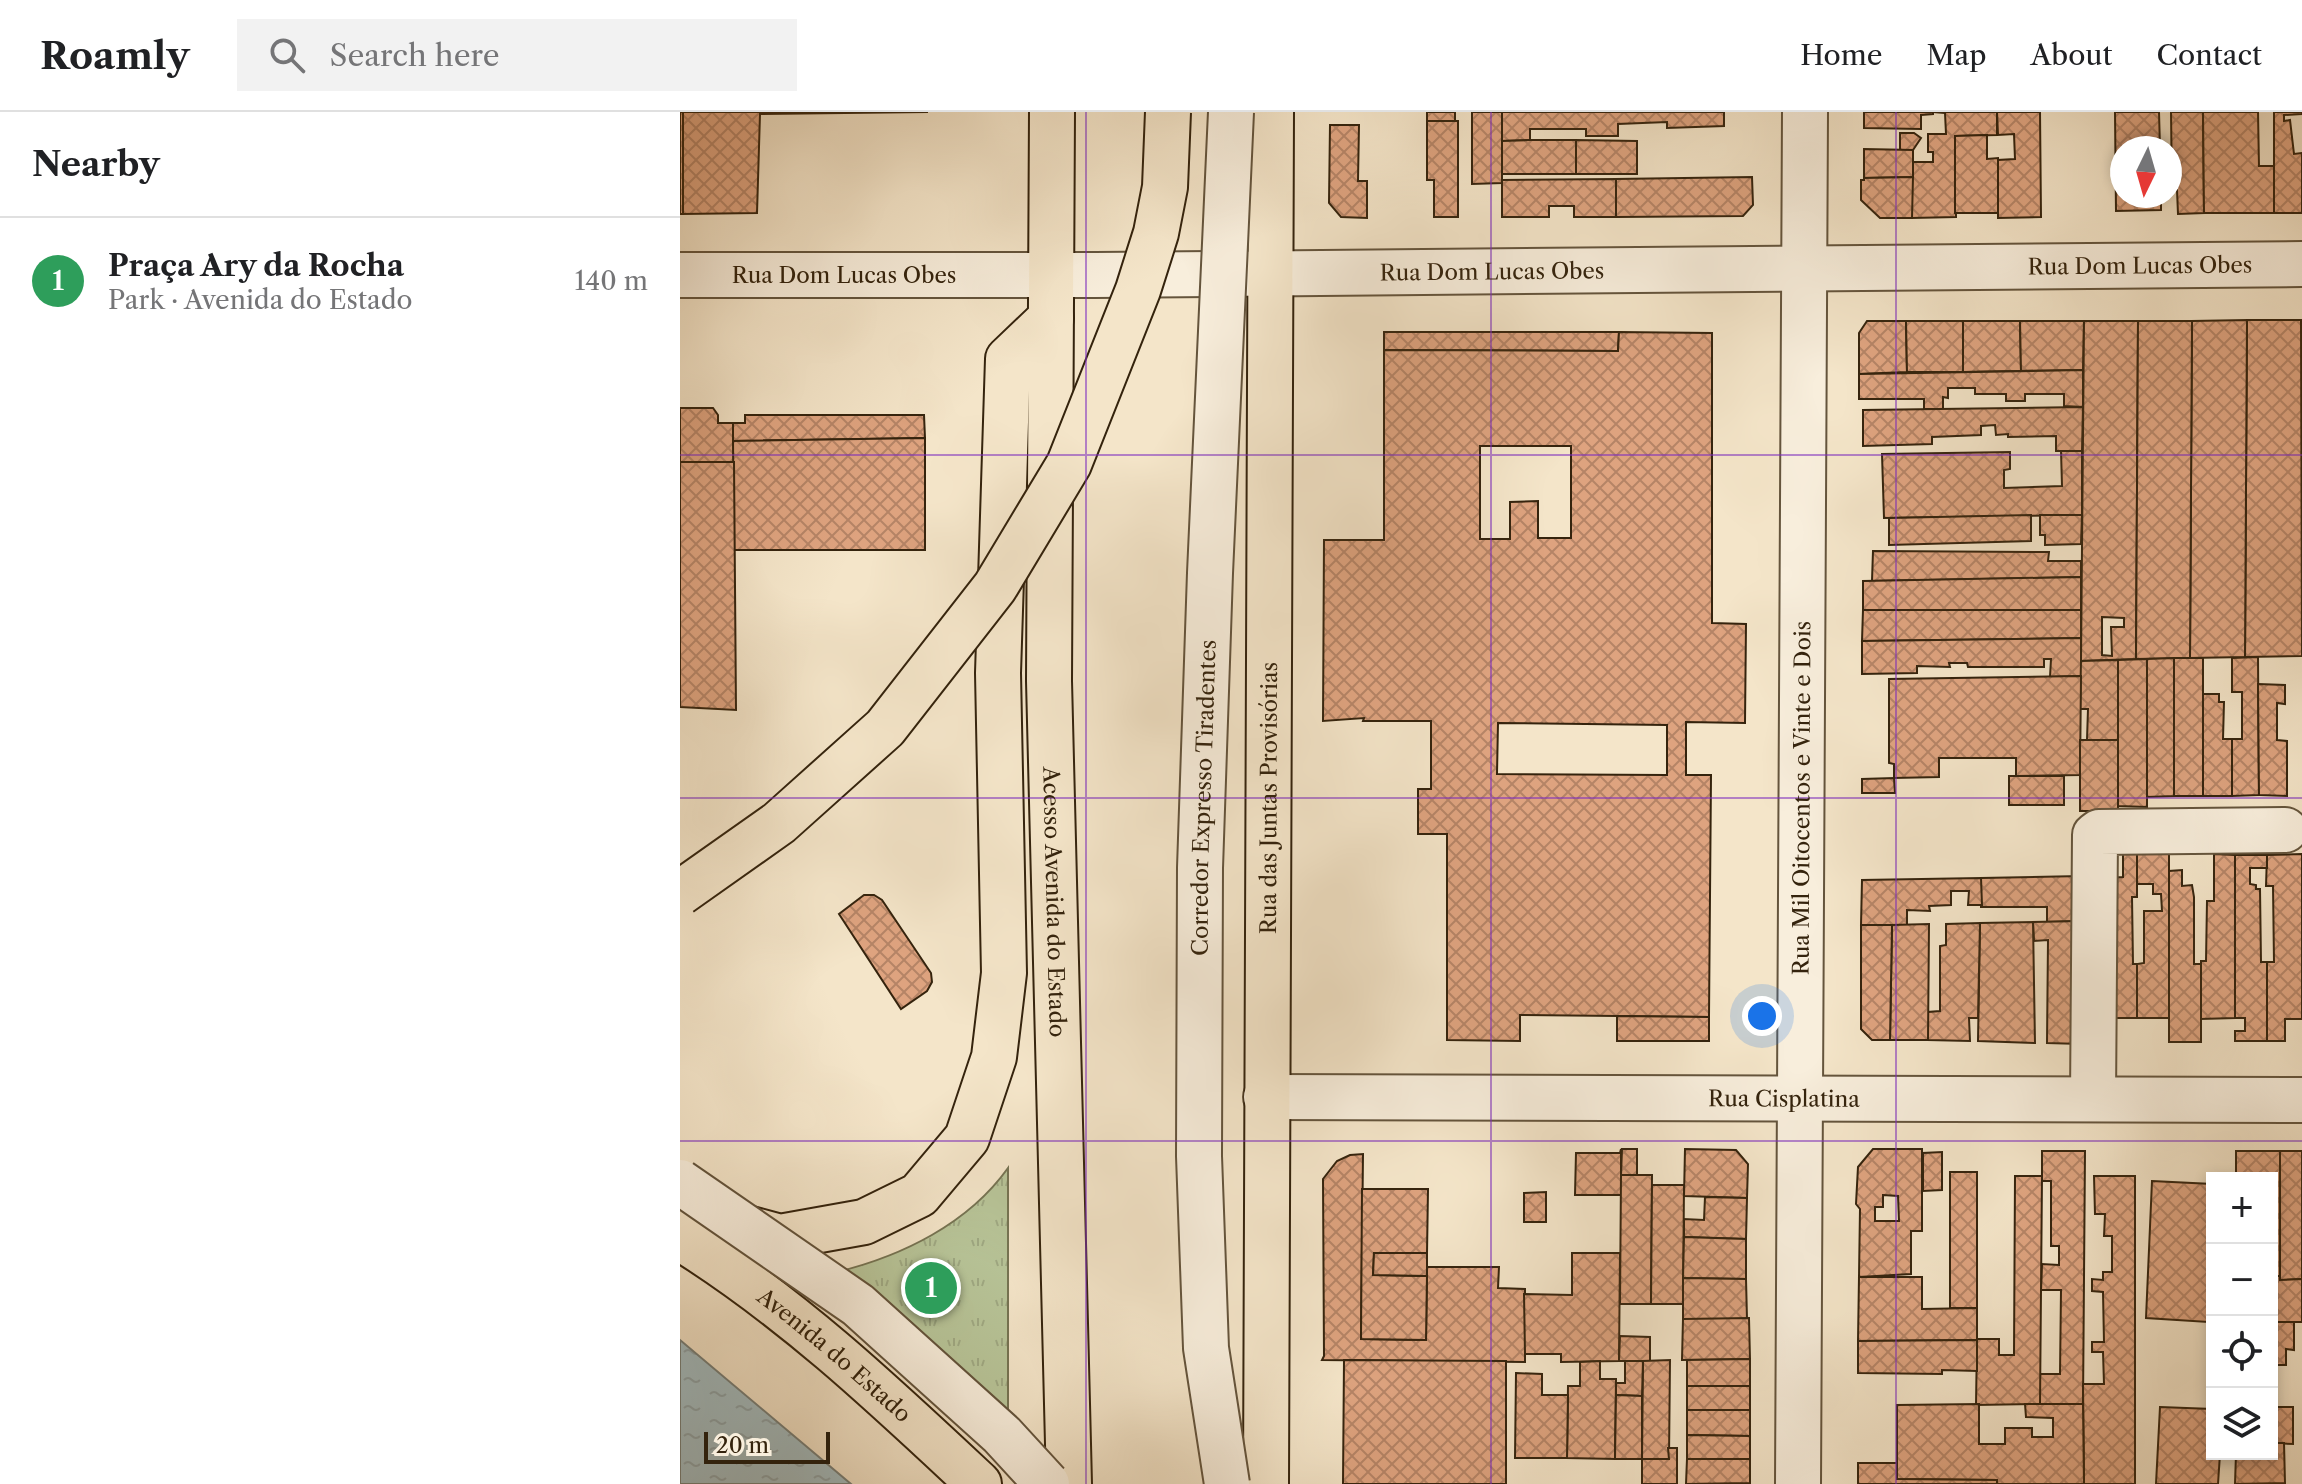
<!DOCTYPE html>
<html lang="en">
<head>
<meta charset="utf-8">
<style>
  :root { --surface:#fff; --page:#f2f2f2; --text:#202124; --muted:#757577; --line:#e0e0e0; --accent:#8f2418 }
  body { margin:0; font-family:"Libre Caslon Text",serif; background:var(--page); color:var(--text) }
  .controls { position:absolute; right:24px; bottom:24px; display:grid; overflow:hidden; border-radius:0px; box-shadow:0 4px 12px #0003 }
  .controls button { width:72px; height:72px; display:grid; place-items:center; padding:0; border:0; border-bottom:2px solid var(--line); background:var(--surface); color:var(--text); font:40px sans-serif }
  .compass { position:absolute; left:1430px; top:24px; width:72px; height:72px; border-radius:50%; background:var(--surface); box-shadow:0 4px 12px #0003; rotate:185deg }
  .scale { position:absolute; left:24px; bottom:20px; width:126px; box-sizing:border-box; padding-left:8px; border:4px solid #34230d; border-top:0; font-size:22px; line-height:28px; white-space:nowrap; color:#34230d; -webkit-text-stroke:6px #f8eedc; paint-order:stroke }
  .you { position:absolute; left:1082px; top:904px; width:28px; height:28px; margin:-20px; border:6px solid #fff; border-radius:50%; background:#1a73e8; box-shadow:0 0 0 12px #1a73e833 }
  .badge { display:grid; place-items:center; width:52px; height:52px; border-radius:50%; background:var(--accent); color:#fff; font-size:26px; font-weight:700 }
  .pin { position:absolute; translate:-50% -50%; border:4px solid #fff; box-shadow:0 2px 8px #0006 }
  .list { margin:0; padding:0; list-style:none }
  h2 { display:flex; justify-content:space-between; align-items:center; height:104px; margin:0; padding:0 32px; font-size:34px }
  h2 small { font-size:26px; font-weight:400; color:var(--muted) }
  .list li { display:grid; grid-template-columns:52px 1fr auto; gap:24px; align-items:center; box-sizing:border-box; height:128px; padding:0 32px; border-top:2px solid var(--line) }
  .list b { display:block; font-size:30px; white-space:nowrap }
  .list p { margin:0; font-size:26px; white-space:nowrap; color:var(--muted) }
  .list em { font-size:26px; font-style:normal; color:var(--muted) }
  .icon { flex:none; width:44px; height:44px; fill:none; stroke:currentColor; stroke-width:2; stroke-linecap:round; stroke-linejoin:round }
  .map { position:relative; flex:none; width:1622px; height:1372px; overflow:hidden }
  header { display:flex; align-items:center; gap:48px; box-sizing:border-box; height:112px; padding:0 40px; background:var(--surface); border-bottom:2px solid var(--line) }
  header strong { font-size:38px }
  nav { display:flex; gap:44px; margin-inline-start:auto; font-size:28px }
  .search { width:560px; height:72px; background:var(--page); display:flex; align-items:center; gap:20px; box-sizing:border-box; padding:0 28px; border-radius:0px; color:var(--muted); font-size:30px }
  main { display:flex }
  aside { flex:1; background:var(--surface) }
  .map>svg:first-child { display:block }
  .grass { fill:url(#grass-tufts); stroke:#767453; stroke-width:2 }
  .water { fill:url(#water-ripples); stroke:#767f79; stroke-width:2 }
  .building { fill:url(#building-cross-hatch); stroke:#34230d; stroke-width:2; fill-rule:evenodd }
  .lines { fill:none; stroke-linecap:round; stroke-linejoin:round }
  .minor-casing { stroke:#64543c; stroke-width:48 }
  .highway-casing { stroke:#34230d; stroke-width:48 }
  .minor { stroke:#f8eedc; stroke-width:44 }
  .highway { stroke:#f4e5c9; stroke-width:44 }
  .minor-bridge-casing { stroke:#64543c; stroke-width:48; stroke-linecap:butt }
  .highway-bridge-casing { stroke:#34230d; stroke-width:48; stroke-linecap:butt }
  .minor-bridge { stroke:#f8eedc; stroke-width:44 }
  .highway-bridge { stroke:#f4e5c9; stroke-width:44 }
  .grid { fill:none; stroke:#7b2cbf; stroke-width:2; stroke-opacity:0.55 }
  .labels { text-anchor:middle; stroke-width:6; stroke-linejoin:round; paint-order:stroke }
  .street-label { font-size:22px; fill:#34230d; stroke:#f8eedc }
</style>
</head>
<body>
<header>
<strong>Roamly</strong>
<div class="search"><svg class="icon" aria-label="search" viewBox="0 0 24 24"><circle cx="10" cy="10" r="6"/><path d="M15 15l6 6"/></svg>Search here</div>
<nav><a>Home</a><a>Map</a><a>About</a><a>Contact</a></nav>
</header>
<main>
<aside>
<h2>Nearby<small></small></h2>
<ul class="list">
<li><span class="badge" style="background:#2e9e5b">1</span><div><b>Praça Ary da Rocha</b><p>Park · Avenida do Estado</p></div><em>140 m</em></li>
</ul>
</aside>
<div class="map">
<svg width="1622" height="1372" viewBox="0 0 1622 1372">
  <defs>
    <pattern id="grass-tufts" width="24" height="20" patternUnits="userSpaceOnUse" patternTransform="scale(2)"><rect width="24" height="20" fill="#b8c599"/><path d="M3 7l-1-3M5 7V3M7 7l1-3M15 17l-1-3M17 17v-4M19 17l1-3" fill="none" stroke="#9fa983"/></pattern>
    <pattern id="water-ripples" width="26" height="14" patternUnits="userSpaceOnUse" patternTransform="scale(2)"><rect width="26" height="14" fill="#a2bcc1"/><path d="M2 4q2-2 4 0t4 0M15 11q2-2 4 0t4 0" fill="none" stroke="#8ca1a5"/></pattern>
    <pattern id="building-cross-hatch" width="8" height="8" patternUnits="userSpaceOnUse" patternTransform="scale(2)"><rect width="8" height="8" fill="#dea37f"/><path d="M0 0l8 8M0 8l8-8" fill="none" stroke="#b58466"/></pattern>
  </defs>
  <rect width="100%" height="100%" fill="#f4e5c9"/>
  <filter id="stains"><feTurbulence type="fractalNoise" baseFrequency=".0025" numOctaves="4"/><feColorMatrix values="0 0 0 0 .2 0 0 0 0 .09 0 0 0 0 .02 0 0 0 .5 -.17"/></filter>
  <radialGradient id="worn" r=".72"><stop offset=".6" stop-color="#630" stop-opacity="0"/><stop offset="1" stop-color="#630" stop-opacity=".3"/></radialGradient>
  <path class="grass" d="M328,1056V1325L157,1160C222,1144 288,1112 328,1056Z"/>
  <polygon class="water" points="0,1228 171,1372 0,1372"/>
  <g class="building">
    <rect x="0" y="0" width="3" height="102"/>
    <polygon points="3,0 248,0 80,2 77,101 3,102"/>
    <rect x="747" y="0" width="28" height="9"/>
    <polygon points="792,0 822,0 822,71 792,72"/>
    <polygon points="822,0 1044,0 1044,14 987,16 987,10 938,12 938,24 906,24 906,17 850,17 850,28 822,29"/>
    <polygon points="1184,0 1253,0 1253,2 1241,3 1241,17 1184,16"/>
    <polygon points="1253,0 1317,0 1317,23 1275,24 1276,105 1232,106 1232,50 1253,50 1253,40 1248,40 1248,22 1266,22 1265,1"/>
    <polygon points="1317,0 1360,0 1361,105 1318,106 1318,48 1335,47 1334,22 1318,23"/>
    <polygon points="1435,0 1479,0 1480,36 1442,36 1442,84 1481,84 1481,98 1436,99"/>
    <polygon points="1491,0 1523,0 1524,101 1498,102 1497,78 1492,78"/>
    <polygon points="1523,0 1578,0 1579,54 1594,54 1594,101 1524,101"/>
    <polygon points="1594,0 1622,0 1622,2 1604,3 1604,9 1610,8 1614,42 1622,41 1622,101 1594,101"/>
    <polygon points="747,9 778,9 778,105 754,105 754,68 747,68"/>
    <polygon points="650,13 679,13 678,69 687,69 687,106 661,105 649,91"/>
    <polygon points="1220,21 1234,21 1241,26 1233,38 1220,38"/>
    <polygon points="1307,23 1307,47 1318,46 1318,101 1275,101 1275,24"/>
    <polygon points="850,28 896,28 896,62 822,62 822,29"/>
    <polygon points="896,28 957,29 957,62 896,62"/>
    <polygon points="1184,37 1233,38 1233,65 1184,66"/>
    <polygon points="1072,65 1073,93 1063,104 936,105 936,67"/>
    <polygon points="1233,65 1232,106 1200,106 1181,88 1181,68 1184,68 1184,66"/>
    <polygon points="936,67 936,105 894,105 894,94 869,94 869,105 822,105 822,68"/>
    <polygon points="1567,208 1621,208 1622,544 1565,545"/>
    <polygon points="1567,208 1565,545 1510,546 1512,209"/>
    <polygon points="1187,209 1226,209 1227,260 1179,262 1179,221"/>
    <polygon points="1226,209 1283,209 1283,260 1227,260"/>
    <polygon points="1283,209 1340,209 1341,259 1283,260"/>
    <polygon points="1340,209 1404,209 1403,258 1341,259"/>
    <path d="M1404,209H1458L1456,547L1401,549ZM1422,505L1444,506V515H1431L1432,544L1422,543Z"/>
    <polygon points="1458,209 1512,209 1510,546 1456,547"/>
    <polygon points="704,220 939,220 938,239 704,238"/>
    <path d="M939,220L1032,221V511L1066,512L1065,611L1006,610V663H1031L1029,905L840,903V929L767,928V722H738V677H751V609H683L684,606L643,609L644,428H704V238L938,239ZM800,334H891V426H858V389L830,390V427H800ZM818,611L987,613V663L817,662Z"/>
    <polygon points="1403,258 1403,295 1384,294 1384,282 1345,282 1345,289 1326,289 1326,282 1295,282 1295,276 1268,276 1268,286 1263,285 1263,297 1244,297 1244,287 1179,287 1179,262"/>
    <polygon points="1403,295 1402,339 1376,339 1376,324 1328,325 1328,322 1316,323 1315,313 1301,314 1301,323 1252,325 1252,332 1183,334 1183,298"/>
    <polygon points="0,296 33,296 38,303 38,311 53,311 54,350 0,350"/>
    <polygon points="65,303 244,303 245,326 53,329 53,311 65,311"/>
    <polygon points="245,326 245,438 54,438 53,329"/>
    <polygon points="1381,339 1402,339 1402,403 1204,406 1202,342 1330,340 1330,357 1324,358 1324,376 1382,374"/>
    <polygon points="0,350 54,350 56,598 0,595"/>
    <polygon points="1351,403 1351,429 1209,433 1209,406"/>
    <polygon points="1360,403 1402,403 1401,432 1365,433 1365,423 1360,423"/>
    <polygon points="1193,439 1369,440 1368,449 1401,449 1401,465 1192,469"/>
    <polygon points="1401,465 1401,498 1183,498 1183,469"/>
    <polygon points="1183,498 1401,498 1401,526 1182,529"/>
    <polygon points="1401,526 1401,564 1370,565 1371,547 1364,547 1364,555 1288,555 1287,551 1269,551 1270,555 1237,554 1237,561 1182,562 1182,529"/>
    <polygon points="1578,545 1579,683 1552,684 1552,627 1562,627 1562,580 1552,580 1552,546"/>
    <polygon points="1494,546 1494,684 1467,685 1467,547"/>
    <rect x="1494" y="546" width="29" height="138"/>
    <polygon points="1467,547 1467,695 1438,694 1438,548"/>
    <polygon points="1438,548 1438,628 1407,628 1408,597 1400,597 1401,549"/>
    <polygon points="1401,564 1400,663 1336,664 1336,646 1259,646 1259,665 1214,666 1214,652 1209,651 1209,567"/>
    <polygon points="1578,572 1605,573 1605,592 1597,591 1597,628 1607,629 1607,684 1579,683"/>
    <polygon points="1523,582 1539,582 1539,590 1544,590 1543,627 1552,627 1552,684 1523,684"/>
    <rect x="1400" y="628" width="38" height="71"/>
    <rect x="1329" y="664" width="55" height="29"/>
    <polygon points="1214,666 1215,681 1182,681 1182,667"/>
    <polygon points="1443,742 1457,742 1457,785 1452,785 1453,852 1457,852 1457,906 1424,906 1424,766 1443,765"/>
    <polygon points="1457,742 1489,742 1489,906 1457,906 1457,852 1464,851 1464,799 1482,799 1481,782 1473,782 1473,772 1457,772"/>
    <polygon points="1534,742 1555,743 1555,906 1521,907 1521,849 1526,849 1527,789 1534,789"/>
    <polygon points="1622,742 1622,907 1605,907 1605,929 1587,929 1587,850 1594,850 1593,774 1586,774 1587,743"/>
    <polygon points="1555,743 1587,743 1587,756 1570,756 1570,772 1576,773 1576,777 1580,777 1581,850 1587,850 1587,929 1555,929 1555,919 1565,919 1565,906 1555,906"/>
    <polygon points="1502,758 1502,774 1512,773 1514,785 1514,852 1521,852 1521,930 1489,930 1489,759"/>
    <polygon points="1401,764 1401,809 1367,810 1367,795 1301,795 1301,766"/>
    <polygon points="1301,766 1302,793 1288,793 1289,779 1271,779 1271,793 1249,794 1250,799 1227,798 1227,813 1181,813 1182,768"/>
    <polygon points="184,783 194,783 202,788 251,861 252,870 247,879 221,897 159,802"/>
    <polygon points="1401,809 1401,932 1367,931 1368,828 1354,829 1353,810"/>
    <polygon points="1353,810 1355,931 1298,929 1300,811"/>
    <polygon points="1300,811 1298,906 1289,906 1290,929 1248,928 1248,900 1260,899 1260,834 1266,833 1266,812"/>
    <polygon points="1249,812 1248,928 1210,928 1212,813"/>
    <polygon points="1181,813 1212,813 1210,928 1192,928 1181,917"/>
    <polygon points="937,904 1029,905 1029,929 937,929"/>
    <polygon points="941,1037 941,1083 895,1083 896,1041 940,1041"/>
    <polygon points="942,1037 957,1037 957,1063 941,1063"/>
    <polygon points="1005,1037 1056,1038 1068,1052 1067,1086 1004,1084"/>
    <path d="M1193,1037H1242V1119H1231V1162L1179,1165L1180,1097L1176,1092L1178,1055ZM1203,1083L1218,1084L1219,1109H1195V1095H1203Z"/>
    <polygon points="1362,1039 1405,1039 1403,1292 1360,1292 1360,1262 1380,1262 1381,1178 1361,1178 1362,1152 1379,1153 1379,1134 1371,1134 1371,1069 1362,1069"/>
    <polygon points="1556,1039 1600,1039 1600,1164 1592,1164 1592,1066 1556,1066"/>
    <polygon points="1600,1039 1622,1039 1622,1167 1600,1168"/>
    <polygon points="1262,1040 1262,1078 1243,1079 1243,1041"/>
    <polygon points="683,1042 681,1227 746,1228 747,1155 819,1155 818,1176 845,1177 845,1250 642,1248 644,1244 643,1067 657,1049 670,1043"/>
    <rect x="1270" y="1060" width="27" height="136"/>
    <polygon points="941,1063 972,1063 971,1192 940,1192"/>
    <polygon points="1335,1064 1362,1064 1360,1292 1296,1293 1297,1227 1319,1227 1319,1243 1334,1243"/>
    <polygon points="1414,1064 1455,1064 1455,1372 1404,1372 1403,1272 1424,1272 1423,1240 1412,1240 1412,1230 1424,1230 1423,1180 1412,1179 1412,1167 1423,1168 1423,1160 1432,1160 1432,1124 1424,1124 1425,1102 1415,1102"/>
    <polygon points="1472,1069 1532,1072 1528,1210 1466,1206"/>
    <polygon points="972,1073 1004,1073 1003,1192 971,1192"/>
    <polygon points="682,1077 748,1077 747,1141 694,1141 693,1163 747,1164 746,1228 681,1227"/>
    <polygon points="866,1080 866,1110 844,1110 844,1081"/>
    <polygon points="1025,1085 1067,1086 1066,1127 1004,1125 1004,1107 1024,1108"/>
    <polygon points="1004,1125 1066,1127 1066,1167 1003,1166"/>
    <polygon points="694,1141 747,1141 747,1164 693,1163"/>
    <polygon points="892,1141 940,1141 939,1249 881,1250 881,1242 845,1242 844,1182 892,1183"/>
    <polygon points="1592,1164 1600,1164 1600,1168 1622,1167 1622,1210 1592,1210"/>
    <polygon points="1179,1165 1242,1165 1242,1197 1297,1196 1297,1228 1178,1229"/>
    <polygon points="1003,1166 1066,1167 1067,1207 1003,1207"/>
    <polygon points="1069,1206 1070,1247 1002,1248 1003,1207"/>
    <polygon points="1592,1210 1614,1210 1614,1238 1606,1237 1606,1253 1592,1253"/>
    <polygon points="940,1224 970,1225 970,1249 939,1249"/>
    <polygon points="1297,1228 1297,1259 1262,1258 1262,1262 1178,1261 1178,1229"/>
    <polygon points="1070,1247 1070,1274 1007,1274 1007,1248"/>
    <polygon points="664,1248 826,1249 826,1372 663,1372"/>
    <polygon points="990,1248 989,1347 962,1347 963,1249"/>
    <polygon points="920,1249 920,1267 936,1267 935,1347 887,1346 888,1274 900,1274 900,1250"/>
    <polygon points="945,1249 963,1249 962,1284 936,1283 936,1271 945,1271"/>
    <polygon points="836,1261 862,1262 862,1283 888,1283 887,1346 835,1346"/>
    <rect x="1007" y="1274" width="63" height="24"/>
    <polygon points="936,1283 962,1284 962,1347 935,1347"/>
    <polygon points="1299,1292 1299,1332 1325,1332 1325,1316 1352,1316 1352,1325 1373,1325 1373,1306 1346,1305 1345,1292 1403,1292 1404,1372 1317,1372 1317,1368 1217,1367 1217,1293"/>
    <polygon points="1480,1295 1532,1297 1532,1342 1540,1342 1538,1372 1476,1372"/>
    <polygon points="1592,1295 1613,1295 1613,1332 1592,1331"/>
    <polygon points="1007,1298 1070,1298 1070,1324 1007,1323"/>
    <polygon points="1007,1323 1070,1324 1070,1347 1007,1347"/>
    <polygon points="1592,1331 1604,1331 1605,1371 1555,1372 1556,1342 1592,1342"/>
    <polygon points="988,1336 997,1336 997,1372 962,1372 962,1347 989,1347"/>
    <polygon points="1007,1347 1070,1347 1070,1371 1006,1372"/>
    <polygon points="1178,1351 1217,1351 1217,1367 1317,1368 1317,1372 1178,1372"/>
  </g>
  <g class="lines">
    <g class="minor-casing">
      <g id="minor">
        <path id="s1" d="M0,163H415L1622,152"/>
        <path id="s2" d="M586,985L1622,988"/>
        <polyline points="1413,986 1415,723 1419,720 1605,718"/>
        <path id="s3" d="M1118,1372L1125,0"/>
      </g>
    </g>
    <g class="highway-casing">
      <g id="highway">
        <path id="s4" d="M372,0L369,569L389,1372"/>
        <polyline points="0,1098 100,1125 184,1110 239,1083 287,1026 314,945 324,861 318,561 328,247 371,206"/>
        <path id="s5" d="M0,1126C111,1195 204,1283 299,1372"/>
        <path id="s6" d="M586,1372L591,0"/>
      </g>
    </g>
    <use href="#minor" class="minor"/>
    <use href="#highway" class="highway"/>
    <g class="minor-bridge-casing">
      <g id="minor-bridge">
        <polyline points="0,1070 178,1193 322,1323 367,1372"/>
        <path id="s7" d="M547,1372L526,1236L519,1044L520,756L530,461L551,0"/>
      </g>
    </g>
    <g class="highway-bridge-casing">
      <polyline id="highway-bridge" points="0,781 99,711 205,616 315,475 389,352 458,178 476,121 485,75 488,0"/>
    </g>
    <use href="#minor-bridge" class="minor-bridge"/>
    <use href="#highway-bridge" class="highway-bridge"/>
  </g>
  <path class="grid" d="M406,0V1372M811,0V1372M1216,0V1372M0,343H1622M0,686H1622M0,1029H1622"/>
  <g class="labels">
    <g class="street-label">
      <text dy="8" stroke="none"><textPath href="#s1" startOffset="1460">Rua Dom Lucas Obes</textPath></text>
      <text dy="8" stroke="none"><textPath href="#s1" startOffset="812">Rua Dom Lucas Obes</textPath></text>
      <text dy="8" stroke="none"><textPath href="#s1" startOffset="164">Rua Dom Lucas Obes</textPath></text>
      <text dy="8" stroke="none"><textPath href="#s6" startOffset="686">Rua das Juntas Provisórias</textPath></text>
      <text dy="8" stroke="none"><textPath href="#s3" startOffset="686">Rua Mil Oitocentos e Vinte e Dois</textPath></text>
      <text dy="8" stroke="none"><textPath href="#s7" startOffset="688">Corredor Expresso Tiradentes</textPath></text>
      <text dy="8" stroke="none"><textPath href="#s4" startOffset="790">Acesso Avenida do Estado</textPath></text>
      <text dy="8" stroke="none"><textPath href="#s2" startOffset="518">Rua Cisplatina</textPath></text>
      <text dy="8" stroke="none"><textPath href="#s5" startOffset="194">Avenida do Estado</textPath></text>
    </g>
  </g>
  <rect width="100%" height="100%" filter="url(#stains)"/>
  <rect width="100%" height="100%" fill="url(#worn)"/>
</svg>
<div class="controls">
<button>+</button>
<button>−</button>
<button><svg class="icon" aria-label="locate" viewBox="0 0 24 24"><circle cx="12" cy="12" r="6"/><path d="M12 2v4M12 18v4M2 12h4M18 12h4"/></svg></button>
<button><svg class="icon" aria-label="layers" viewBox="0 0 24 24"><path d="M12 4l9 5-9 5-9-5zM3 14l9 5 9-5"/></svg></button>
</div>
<svg class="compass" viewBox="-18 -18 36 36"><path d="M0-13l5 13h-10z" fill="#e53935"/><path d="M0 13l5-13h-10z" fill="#757577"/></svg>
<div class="scale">20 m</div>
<div class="you"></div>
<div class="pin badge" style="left:251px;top:1176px;background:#2e9e5b">1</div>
</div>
</main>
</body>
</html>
